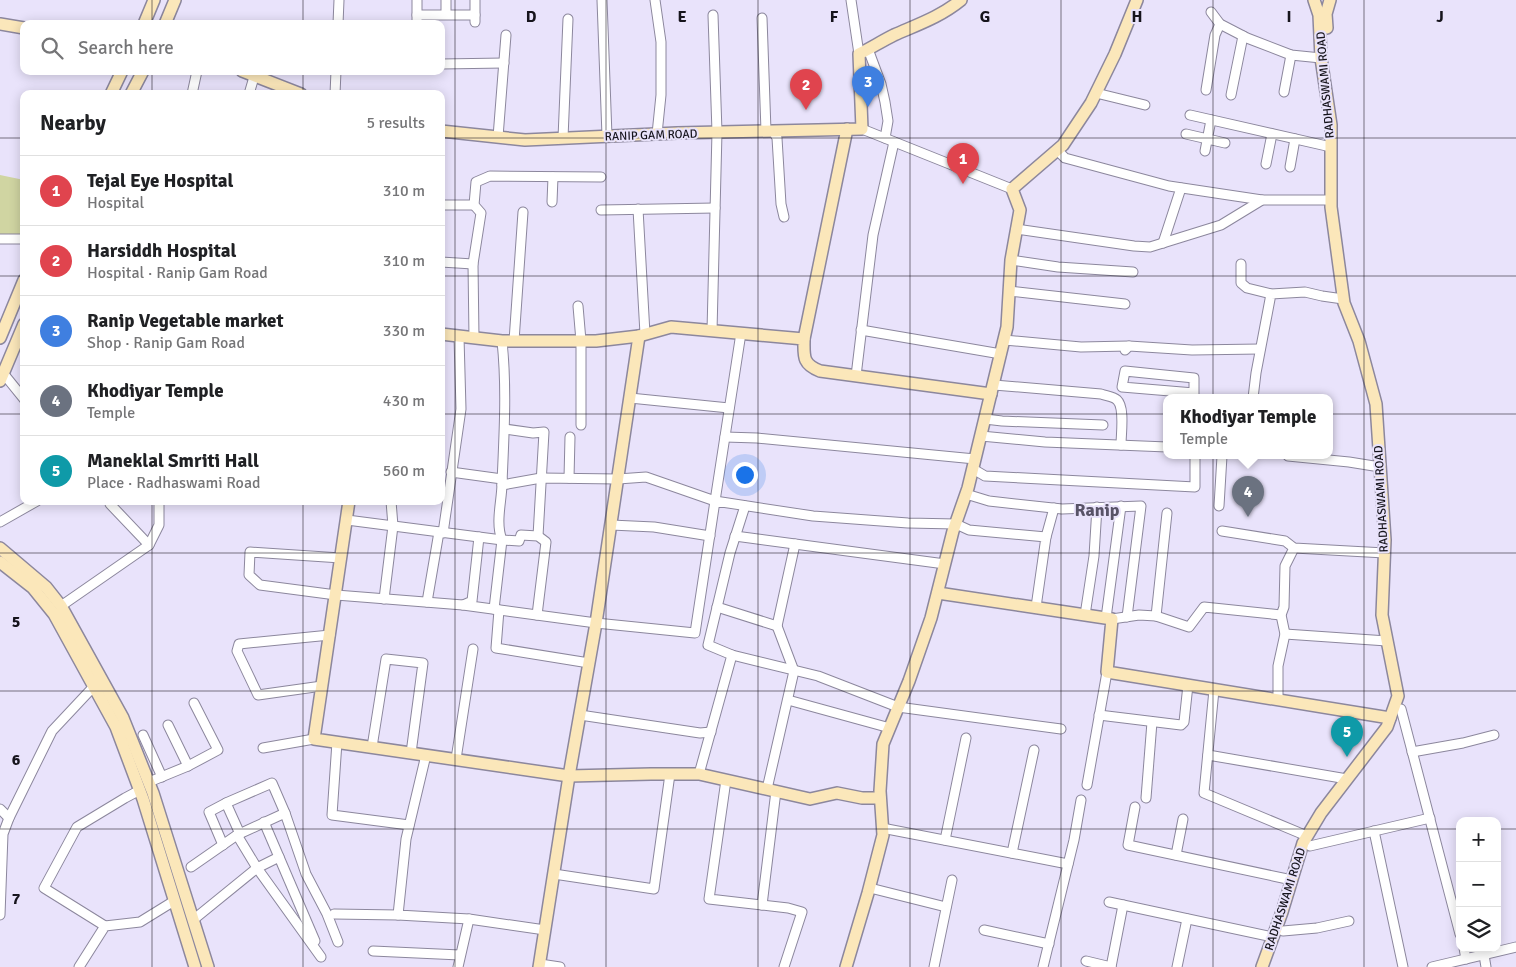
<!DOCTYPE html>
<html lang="en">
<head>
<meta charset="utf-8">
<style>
  :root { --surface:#fff; --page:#f6f6f6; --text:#202124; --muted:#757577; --line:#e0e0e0; --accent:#6e4ac3 }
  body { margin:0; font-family:Signika,sans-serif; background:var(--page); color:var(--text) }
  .controls { position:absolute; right:15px; bottom:15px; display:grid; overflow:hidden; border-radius:10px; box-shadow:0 2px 12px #0003 }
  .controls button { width:45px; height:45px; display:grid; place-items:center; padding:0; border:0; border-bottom:1px solid var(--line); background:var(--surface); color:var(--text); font:25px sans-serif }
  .you { position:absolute; left:744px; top:474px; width:18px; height:18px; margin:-12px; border:4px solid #fff; border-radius:50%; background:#1a73e8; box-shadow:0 0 0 8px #1a73e833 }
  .badge { display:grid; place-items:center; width:32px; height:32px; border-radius:50%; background:var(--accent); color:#fff; font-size:16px; font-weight:700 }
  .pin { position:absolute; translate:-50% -41px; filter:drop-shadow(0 1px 2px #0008) }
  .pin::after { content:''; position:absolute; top:26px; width:18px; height:15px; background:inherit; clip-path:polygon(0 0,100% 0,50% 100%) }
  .popup { position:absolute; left:1163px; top:394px; width:170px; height:65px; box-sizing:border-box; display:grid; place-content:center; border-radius:10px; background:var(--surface); filter:drop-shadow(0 1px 4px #0005); font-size:16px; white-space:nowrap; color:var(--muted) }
  .popup b { font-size:19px; color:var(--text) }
  .popup::after { content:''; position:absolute; left:50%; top:100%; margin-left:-10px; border:10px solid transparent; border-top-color:var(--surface) }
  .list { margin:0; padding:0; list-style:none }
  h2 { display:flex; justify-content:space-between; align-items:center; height:65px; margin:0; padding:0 20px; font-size:21px }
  h2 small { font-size:16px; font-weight:400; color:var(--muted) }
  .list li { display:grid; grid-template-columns:32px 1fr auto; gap:15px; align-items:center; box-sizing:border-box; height:70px; padding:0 20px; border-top:1px solid var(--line) }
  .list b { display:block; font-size:19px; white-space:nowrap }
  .list p { margin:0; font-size:16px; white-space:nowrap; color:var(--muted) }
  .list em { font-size:16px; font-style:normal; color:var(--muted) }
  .icon { flex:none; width:28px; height:28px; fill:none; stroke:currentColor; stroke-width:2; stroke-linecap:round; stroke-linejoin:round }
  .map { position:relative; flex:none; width:1516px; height:967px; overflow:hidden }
  .search { position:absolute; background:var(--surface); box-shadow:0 2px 12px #0003; left:20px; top:20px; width:425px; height:55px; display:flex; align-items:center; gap:12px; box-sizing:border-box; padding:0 18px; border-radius:10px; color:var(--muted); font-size:19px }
  .panel { position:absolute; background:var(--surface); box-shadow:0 2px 12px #0003; left:20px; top:90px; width:425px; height:415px; border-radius:10px }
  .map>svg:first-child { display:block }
  .green { fill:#d0d5a2 }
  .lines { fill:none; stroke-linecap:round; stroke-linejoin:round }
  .street-casing { stroke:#8c879d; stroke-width:11 }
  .secondary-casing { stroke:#8c879d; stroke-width:14 }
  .street { stroke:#fff; stroke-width:9 }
  .secondary { stroke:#fbe7ba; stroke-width:11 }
  .grid { fill:none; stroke:#16141c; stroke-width:1; stroke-opacity:0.55 }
  .labels { text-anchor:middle; stroke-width:4; stroke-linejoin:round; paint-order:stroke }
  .street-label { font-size:12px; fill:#16141c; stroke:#e9e3fb }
  .district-label { font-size:18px; font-weight:bold; fill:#585367; stroke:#e9e3fb }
  .grid-label { font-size:16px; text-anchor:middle; font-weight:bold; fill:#16141c; stroke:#e9e3fb; stroke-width:4; stroke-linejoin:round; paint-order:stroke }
</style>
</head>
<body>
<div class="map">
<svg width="1516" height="967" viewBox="0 0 1516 967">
  <rect width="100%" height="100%" fill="#e9e3fb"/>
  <polygon class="green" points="0,175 24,180 24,235 0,234"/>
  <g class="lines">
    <g class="street-casing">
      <g id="street">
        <polyline points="417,0 417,24"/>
        <polyline points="602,0 607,136"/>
        <polyline points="655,0 661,42 661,95 657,134"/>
        <polyline points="851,0 859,54"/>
        <polyline points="1211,12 1220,24 1247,38 1291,55 1321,58"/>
        <polyline points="446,14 446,0"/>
        <polyline points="417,15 475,15"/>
        <polyline points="762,18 766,131"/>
        <polyline points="475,22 475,0"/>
        <polyline points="338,24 339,0"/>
        <polyline points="868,49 881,84 885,102 888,121 885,138"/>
        <polyline points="441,64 504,63"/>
        <polyline points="1206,90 1215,35 1220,24"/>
        <polyline points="1284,92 1291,55"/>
        <polyline points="1096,93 1145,105"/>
        <polyline points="192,94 197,71"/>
        <polyline points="249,94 254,77"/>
        <polyline points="335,94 336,71"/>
        <polyline points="1231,95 1243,36"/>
        <polyline points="1190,115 1331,147"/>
        <polyline points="862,129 1012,189"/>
        <polyline points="773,131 777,138 781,204 784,217"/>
        <polyline points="1186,134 1225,143"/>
        <polyline points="498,137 506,35"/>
        <polyline points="563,138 568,19"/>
        <polyline points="1057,150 1065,158 1169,186 1262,200"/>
        <polyline points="1205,151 1211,120"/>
        <polyline points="1266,164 1272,134"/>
        <polyline points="1290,167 1295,139"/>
        <polyline points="552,202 553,177"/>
        <polyline points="441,205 474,205"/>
        <polyline points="638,209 645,334"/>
        <polyline points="601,210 715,208"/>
        <polyline points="1016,229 1134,246 1150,247 1221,225 1262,200 1331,200"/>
        <polyline points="0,239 24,239"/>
        <polyline points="1163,243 1181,188"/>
        <polyline points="1011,260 1058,267 1133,272"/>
        <polyline points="441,262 473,264"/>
        <polyline points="1241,264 1241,283 1247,288 1271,294"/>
        <polyline points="1009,291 1125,304"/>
        <polyline points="578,306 581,341 581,425"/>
        <polyline points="861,330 1001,354"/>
        <polyline points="712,331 717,132 713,15"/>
        <polyline points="474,338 473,264 481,213 474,205 476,182 490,176 601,177"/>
        <polyline points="1004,340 1081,347 1129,346"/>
        <polyline points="514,341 523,212"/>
        <polyline points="1125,350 1129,346 1192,350 1260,349"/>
        <polyline points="3,373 24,399"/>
        <polyline points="856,376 873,235 894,142"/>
        <path d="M994,385L1101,394C1106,396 1113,396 1117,400C1125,407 1121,434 1121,445"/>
        <polyline points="1194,393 1194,378 1125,371 1122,387 1194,393 1194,398"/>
        <polyline points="630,398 729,408"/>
        <polyline points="1253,398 1256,373 1271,294 1305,292 1322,296 1343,299"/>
        <polyline points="985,419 1002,421 1103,425"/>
        <polyline points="505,429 533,433 544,432 538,536"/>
        <polyline points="981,436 1045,442 1167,447"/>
        <polyline points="725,437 757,438 975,459"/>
        <polyline points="1288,456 1349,462 1380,467"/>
        <polyline points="973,469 985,476 1195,487 1195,456"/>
        <polyline points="451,472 502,479"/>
        <polyline points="569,478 570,437"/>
        <polyline points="502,485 541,478 618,479 646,477 715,501 741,333"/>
        <polyline points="966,494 989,501 1062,509 1141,506 1127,617"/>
        <polyline points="110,501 110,504 149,545"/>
        <polyline points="1219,506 1222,456"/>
        <polyline points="347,520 502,540 519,541 521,535 538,536 546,542 537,615"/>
        <polyline points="0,522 37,501"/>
        <polyline points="611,525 654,527 710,536"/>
        <polyline points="1222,531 1285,541 1294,548 1385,553"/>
        <polyline points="443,533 461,409 459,337"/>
        <polyline points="735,536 945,564"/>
        <polyline points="1046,537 1054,508"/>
        <polyline points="341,558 250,552 249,575 260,585 336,595 463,605 596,623 695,633 715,501 813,516 908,523 956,524 969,530 1046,537 1036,607"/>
        <polyline points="384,599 393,526 391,501"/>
        <polyline points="427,602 439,532"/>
        <polyline points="463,605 472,601 479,537"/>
        <polyline points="61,606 149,545 159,525 159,501"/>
        <polyline points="717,607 777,626 795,544"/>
        <path d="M494,609L502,540C495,522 502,501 502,483C504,435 507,389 502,341"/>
        <polyline points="499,610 496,648 589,663"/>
        <polyline points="1085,615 1094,556 1097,507"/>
        <polyline points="1156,616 1189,627 1204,607 1281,615"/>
        <polyline points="1106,618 1121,506"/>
        <polyline points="1112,619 1139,615 1156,616 1167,513"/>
        <polyline points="1285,634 1387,641"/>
        <polyline points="732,655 818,676 898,707 1061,729"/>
        <polyline points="322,686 258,695 237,651 239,644 330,635"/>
        <polyline points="1214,690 1204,793 1307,836"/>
        <polyline points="788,700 890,728"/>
        <polyline points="1278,700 1278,666 1285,634 1281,615 1284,607 1285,566 1294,548"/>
        <polyline points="1401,709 1460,934"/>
        <polyline points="580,715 700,733 711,732"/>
        <polyline points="1099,715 1181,725 1184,722 1188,685"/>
        <polyline points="168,725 188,766"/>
        <polyline points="143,735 162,777"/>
        <polyline points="337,742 332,815 409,825"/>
        <polyline points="372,747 386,659 423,663 411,753"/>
        <polyline points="263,748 314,739"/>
        <polyline points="1412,752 1463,743 1494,735"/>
        <polyline points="426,755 406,839 398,915 469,919 545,930"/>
        <polyline points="1208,755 1347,779"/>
        <polyline points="456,759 473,649"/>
        <polyline points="699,774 732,655 708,645 730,553 745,506"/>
        <polyline points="726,780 709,899 788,908 802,912 784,967"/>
        <polyline points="149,782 188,766 218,750 194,703"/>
        <polyline points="1087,785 1107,672"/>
        <polyline points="767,789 794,671 777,626"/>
        <polyline points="1146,798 1152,722"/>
        <polyline points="226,803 240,834"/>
        <polyline points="1135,807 1128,845 1292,880"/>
        <polyline points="0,809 9,818"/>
        <polyline points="264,822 315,941"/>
        <polyline points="882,828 1068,864"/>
        <polyline points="1374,831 1403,967"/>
        <polyline points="945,840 966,738"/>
        <polyline points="223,845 209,812 226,803 272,783 285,813"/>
        <polyline points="1310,846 1430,818"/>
        <polyline points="1012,853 1034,750"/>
        <polyline points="1176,855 1183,819"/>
        <polyline points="279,857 257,868 237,835 285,813 306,874 327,914 338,942"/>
        <polyline points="191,867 237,835"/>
        <polyline points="554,874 654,889 670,774"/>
        <polyline points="870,888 946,907"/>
        <polyline points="1109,902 1123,905"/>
        <polyline points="762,905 776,791"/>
        <polyline points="334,914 398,915"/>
        <polyline points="0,915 3,834 9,818 52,731 97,683"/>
        <polyline points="193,920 257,868 321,957"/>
        <polyline points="105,926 44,888 77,827 125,798 140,790"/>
        <polyline points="984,930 1049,944"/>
        <polyline points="1283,931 1317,928 1349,921"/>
        <polyline points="1464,948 1466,959"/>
        <polyline points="373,951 460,955"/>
        <polyline points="1484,955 1486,967"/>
        <polyline points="1086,961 1111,967"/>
        <polyline points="540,964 560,967"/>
        <polyline points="79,967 105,926 140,922 174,901"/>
        <polyline points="458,967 469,919"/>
        <polyline points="934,967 952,880"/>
        <polyline points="1043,967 1074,840 1081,800"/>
        <polyline points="1111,967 1123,905 1273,937"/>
        <polyline points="1177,967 1187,919"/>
        <polyline points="1432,967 1516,947"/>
      </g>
    </g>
    <g class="secondary-casing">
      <g id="secondary">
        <polyline points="0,24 24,28"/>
        <polyline points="144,24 154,0"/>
        <polyline points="165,24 175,0"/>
        <polyline points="1327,28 1326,14 1330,0"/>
        <polyline points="242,71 301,94"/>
        <polyline points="111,94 122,71"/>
        <polyline points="131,94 143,71"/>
        <path d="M441,131L525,140L677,133L862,129L859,54C871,48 882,41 894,35C919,24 940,17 961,0"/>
        <path d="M441,334L502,341H596L639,336L671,327L804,339C804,356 802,364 820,371L991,394"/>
        <polyline points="0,338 24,280"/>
        <polyline points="804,339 847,129"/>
        <polyline points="0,381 24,324"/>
        <polyline points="349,501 314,739 569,776 651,774 699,774 810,799 837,793 862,798 880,798"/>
        <polyline points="0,548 46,587 61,606 123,718 153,793 208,967"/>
        <polyline points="0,562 33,588 54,614 116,727 143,799 195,967"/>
        <polyline points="938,593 1112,619 1107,672 1390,718"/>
        <polyline points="539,967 569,776 596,623 639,336"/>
        <polyline points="846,967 868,893 883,835 880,791 883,744 909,681 931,618 953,531 968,488 1007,327 1011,260 1020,210 1012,189 1063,145 1091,103 1115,54 1137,0"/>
        <polyline points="1262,967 1282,912 1303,843 1321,813 1387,727 1398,696 1382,615 1385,540 1376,404 1359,341 1344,303 1331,207 1331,125 1321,58 1319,15 1314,0"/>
      </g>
    </g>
    <use href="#street" class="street"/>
    <use href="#secondary" class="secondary"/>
  </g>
  <path class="grid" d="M152,0V24M303,0V24M455,0V967M606,0V967M758,0V967M910,0V967M1061,0V967M1213,0V967M1364,0V967M152,71V94M303,71V94M0,138H24M441,138H1516M0,276H24M441,276H1516M0,414H24M441,414H1516M152,501V967M303,501V967M0,553H1516M0,691H1516M0,829H1460M1497,829H1516"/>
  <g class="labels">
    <g class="street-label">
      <text transform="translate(1325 85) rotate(-95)" y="4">RADHASWAMI ROAD</text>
      <text transform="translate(651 135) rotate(-2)" y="4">RANIP GAM ROAD</text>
      <text transform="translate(1381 499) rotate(-93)" y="4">RADHASWAMI ROAD</text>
      <text transform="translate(1285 899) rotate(-72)" y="4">RADHASWAMI ROAD</text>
    </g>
    <g class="district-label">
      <text x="1097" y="516">Ranip</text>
    </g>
  </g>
  <g class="grid-label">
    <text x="531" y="22">D</text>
    <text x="682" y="22">E</text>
    <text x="834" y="22">F</text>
    <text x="985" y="22">G</text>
    <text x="1137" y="22">H</text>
    <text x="1289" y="22">I</text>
    <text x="1440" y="22">J</text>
    <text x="16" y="627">5</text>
    <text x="16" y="765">6</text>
    <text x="16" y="904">7</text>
  </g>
</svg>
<div class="controls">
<button>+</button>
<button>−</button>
<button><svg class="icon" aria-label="layers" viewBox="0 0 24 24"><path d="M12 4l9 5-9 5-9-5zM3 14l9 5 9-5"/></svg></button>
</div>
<div class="you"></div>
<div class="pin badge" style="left:963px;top:184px;background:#e0444e">1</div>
<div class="pin badge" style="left:806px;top:110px;background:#e0444e">2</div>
<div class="pin badge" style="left:868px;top:107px;background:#3f7fe0">3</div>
<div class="pin badge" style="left:1248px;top:517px;background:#6b7280">4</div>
<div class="popup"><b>Khodiyar Temple</b>Temple</div>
<div class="pin badge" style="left:1347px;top:757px;background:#0f9aa8">5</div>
<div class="search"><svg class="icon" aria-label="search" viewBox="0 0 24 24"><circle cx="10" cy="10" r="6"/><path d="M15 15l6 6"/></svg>Search here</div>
<section class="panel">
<h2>Nearby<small>5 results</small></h2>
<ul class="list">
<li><span class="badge" style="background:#e0444e">1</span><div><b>Tejal Eye Hospital</b><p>Hospital</p></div><em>310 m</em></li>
<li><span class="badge" style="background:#e0444e">2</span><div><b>Harsiddh Hospital</b><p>Hospital · Ranip Gam Road</p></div><em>310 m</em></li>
<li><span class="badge" style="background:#3f7fe0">3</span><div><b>Ranip Vegetable market</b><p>Shop · Ranip Gam Road</p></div><em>330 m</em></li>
<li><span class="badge" style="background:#6b7280">4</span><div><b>Khodiyar Temple</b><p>Temple</p></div><em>430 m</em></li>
<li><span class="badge" style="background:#0f9aa8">5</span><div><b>Maneklal Smriti Hall</b><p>Place · Radhaswami Road</p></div><em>560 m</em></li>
</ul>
</section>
</div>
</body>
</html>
